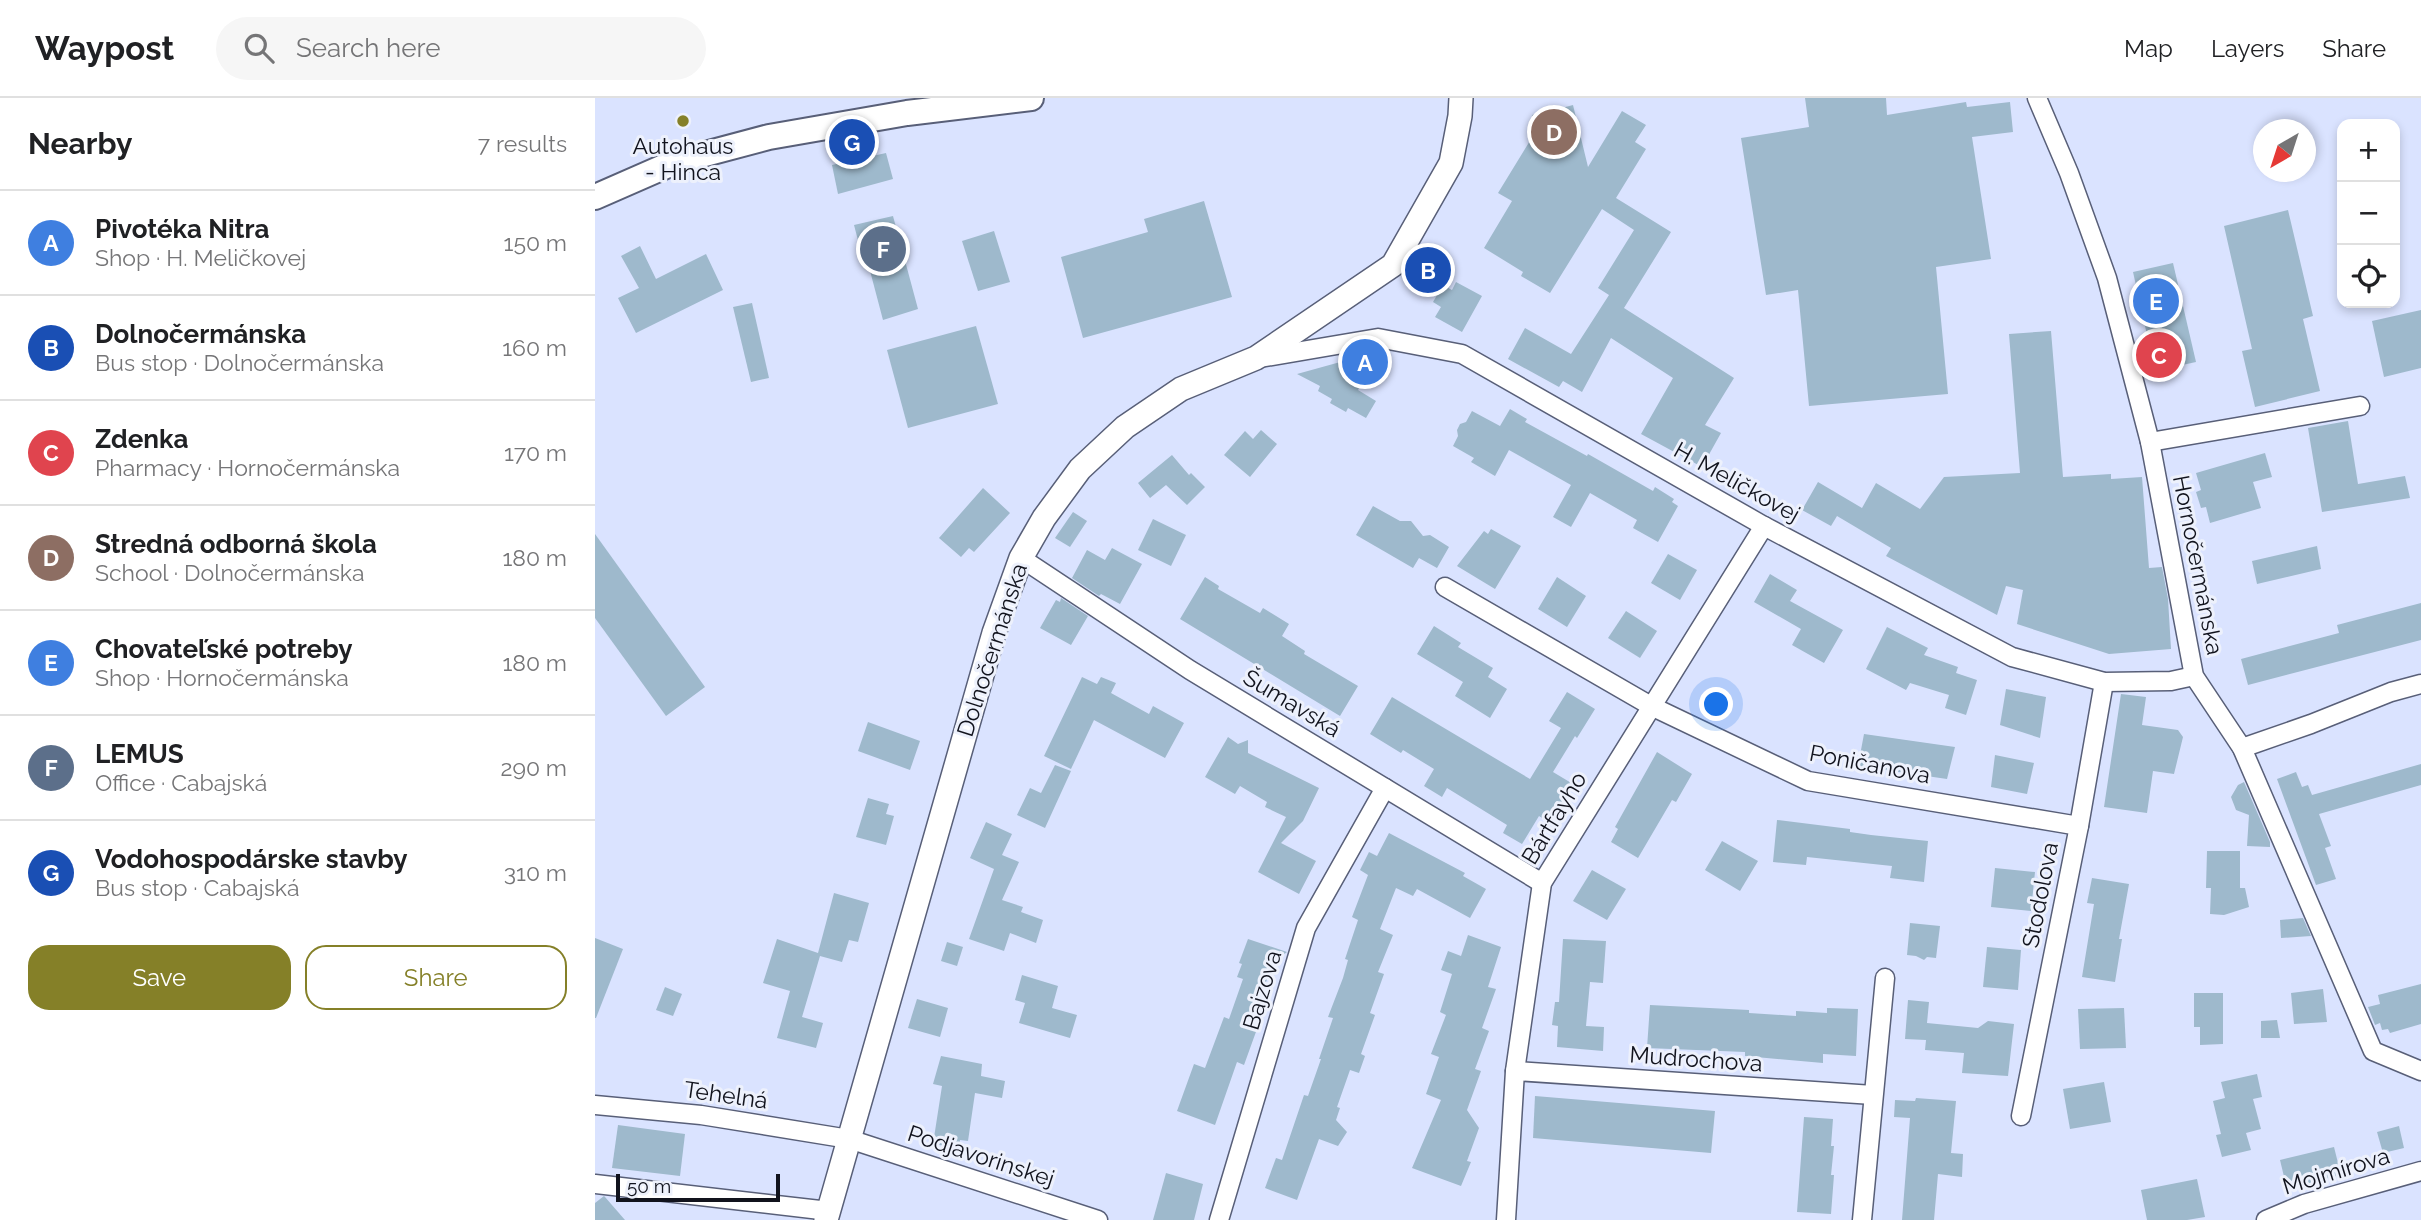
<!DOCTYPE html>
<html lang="en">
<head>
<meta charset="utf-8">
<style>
  :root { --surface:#fff; --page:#f6f6f6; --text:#202124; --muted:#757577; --line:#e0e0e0; --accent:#858028 }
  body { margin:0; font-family:Raleway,sans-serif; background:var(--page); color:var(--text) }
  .controls { position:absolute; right:21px; top:21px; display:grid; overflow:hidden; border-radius:14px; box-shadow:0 4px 10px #0003 }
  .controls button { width:63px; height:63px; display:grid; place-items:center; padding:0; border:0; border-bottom:2px solid var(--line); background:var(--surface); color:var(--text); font:35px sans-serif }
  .compass { position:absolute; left:1658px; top:21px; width:63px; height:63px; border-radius:50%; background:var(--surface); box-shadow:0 4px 10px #0003; rotate:219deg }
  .scale { position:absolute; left:21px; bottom:18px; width:164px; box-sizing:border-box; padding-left:7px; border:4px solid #11131d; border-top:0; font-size:19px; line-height:24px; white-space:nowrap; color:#11131d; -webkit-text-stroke:5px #edf1fc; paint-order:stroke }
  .you { position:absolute; left:1122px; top:607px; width:24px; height:24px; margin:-18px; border:5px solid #fff; border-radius:50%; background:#1a73e8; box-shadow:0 0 0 10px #1a73e833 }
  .badge { display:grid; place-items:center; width:46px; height:46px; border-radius:50%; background:var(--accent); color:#fff; font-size:23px; font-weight:700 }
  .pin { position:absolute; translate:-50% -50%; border:4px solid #fff; box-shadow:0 2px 7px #0006 }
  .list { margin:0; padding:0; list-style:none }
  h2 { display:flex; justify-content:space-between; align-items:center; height:91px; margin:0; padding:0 28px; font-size:30px }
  h2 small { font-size:23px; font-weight:400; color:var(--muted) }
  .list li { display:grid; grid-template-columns:46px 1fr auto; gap:21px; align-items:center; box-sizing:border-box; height:105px; padding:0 28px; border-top:2px solid var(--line) }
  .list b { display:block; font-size:26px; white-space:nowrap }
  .list p { margin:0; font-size:23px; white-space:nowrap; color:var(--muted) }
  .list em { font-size:23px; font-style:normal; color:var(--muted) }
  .actions { display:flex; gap:14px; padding:21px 28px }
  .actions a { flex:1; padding:16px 0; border:2px solid var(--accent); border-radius:21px; text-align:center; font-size:24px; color:var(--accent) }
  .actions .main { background:var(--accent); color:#fff }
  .icon { flex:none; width:38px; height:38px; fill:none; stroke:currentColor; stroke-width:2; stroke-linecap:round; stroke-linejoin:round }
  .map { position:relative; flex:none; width:1826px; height:1122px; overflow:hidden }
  header { display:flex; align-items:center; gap:42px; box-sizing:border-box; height:98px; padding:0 35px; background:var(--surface); border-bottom:2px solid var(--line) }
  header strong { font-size:33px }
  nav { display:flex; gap:38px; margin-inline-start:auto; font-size:24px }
  .search { width:490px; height:63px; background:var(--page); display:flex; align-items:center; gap:18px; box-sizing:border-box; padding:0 24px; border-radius:38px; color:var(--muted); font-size:26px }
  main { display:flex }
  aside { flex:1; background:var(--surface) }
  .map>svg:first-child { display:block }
  .building { fill:#9eb9cc }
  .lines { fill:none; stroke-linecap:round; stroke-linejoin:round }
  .minor-casing { stroke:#585f78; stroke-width:21 }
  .tertiary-casing { stroke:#585f78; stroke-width:26 }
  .secondary-casing { stroke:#585f78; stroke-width:28 }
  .minor { stroke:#fff; stroke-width:18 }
  .tertiary { stroke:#fff; stroke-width:23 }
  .secondary { stroke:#fff; stroke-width:24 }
  .poi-dot { fill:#858028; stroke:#edf1fc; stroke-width:2.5 }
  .labels { text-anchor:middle; stroke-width:6; stroke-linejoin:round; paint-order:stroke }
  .poi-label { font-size:23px; fill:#11131d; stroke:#edf1fc }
  .street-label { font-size:23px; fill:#11131d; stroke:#edf1fc }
</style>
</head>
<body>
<header>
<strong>Waypost</strong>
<div class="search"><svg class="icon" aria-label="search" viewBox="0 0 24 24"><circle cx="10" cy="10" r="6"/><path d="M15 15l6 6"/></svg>Search here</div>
<nav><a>Map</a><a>Layers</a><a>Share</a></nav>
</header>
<main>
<aside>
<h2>Nearby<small>7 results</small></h2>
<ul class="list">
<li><span class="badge" style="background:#3f7fe0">A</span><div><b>Pivotéka Nitra</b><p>Shop · H. Meličkovej</p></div><em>150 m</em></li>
<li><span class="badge" style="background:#1a4fb4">B</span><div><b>Dolnočermánska</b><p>Bus stop · Dolnočermánska</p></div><em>160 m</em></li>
<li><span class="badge" style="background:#e0444e">C</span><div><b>Zdenka</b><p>Pharmacy · Hornočermánska</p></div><em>170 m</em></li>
<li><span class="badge" style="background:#8d6e63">D</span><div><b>Stredná odborná škola</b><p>School · Dolnočermánska</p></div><em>180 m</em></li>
<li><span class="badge" style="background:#3f7fe0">E</span><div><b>Chovateľské potreby</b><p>Shop · Hornočermánska</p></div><em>180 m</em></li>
<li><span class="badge" style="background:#5c6f8a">F</span><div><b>LEMUS</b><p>Office · Cabajská</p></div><em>290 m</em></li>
<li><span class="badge" style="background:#1a4fb4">G</span><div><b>Vodohospodárske stavby</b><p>Bus stop · Cabajská</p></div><em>310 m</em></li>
</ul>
<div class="actions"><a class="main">Save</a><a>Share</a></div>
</aside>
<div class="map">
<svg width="1826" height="1122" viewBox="0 0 1826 1122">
  <rect width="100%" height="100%" fill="#dae3ff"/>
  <g class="building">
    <polygon points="1210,0 1291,0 1292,17 1371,4 1372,9 1415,4 1418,34 1377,39 1396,161 1341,169 1353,296 1214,308 1203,192 1171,197 1146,40 1214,29"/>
    <polygon points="957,7 963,11 978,7 993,69 1027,13 1051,27 1040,44 1051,51 1021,100 1076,134 1029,210 1139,280 1110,327 1126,335 1107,369 1046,336 1078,280 1016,240 987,294 968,283 964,289 913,261 930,230 976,256 1014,197 1003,190 1039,132 1007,111 955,195 926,178 928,174 889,150 917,103 903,95 941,33 937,17 953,13"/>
    <polygon points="291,55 298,81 243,96 237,67"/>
    <polygon points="609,103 637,199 488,240 466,159 553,134 549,121"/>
    <polygon points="1693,112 1718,218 1708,221 1725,293 1660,309 1647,253 1657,251 1629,128"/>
    <polygon points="298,118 323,211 288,222 269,150 265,150 259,127"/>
    <polygon points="399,133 415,184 383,193 367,143"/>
    <polygon points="45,148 61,181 111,156 128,192 41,235 23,200 44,190 26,158"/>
    <polygon points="1578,165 1601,264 1560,273 1538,174"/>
    <polygon points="861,184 887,198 867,234 840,219 846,209 838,204 848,187 857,192"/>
    <polygon points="157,205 174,280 156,284 138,209"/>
    <polygon points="1826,212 1826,270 1789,279 1777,223"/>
    <polygon points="381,228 403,306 313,330 292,252"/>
    <polygon points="1456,233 1468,379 1516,376 1516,381 1547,379 1554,470 1567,469 1573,501 1576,551 1514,556 1422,526 1428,492 1411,488 1402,517 1291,458 1296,450 1242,418 1236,428 1207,412 1223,384 1267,410 1281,385 1325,411 1349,379 1425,375 1414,236"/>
    <polygon points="785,253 763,292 781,303 771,320 753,310 751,314 735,305 737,301 723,293 725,288 702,276"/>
    <polygon points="915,311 932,321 930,324 992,358 993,356 1058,393 1060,389 1079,401 1077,404 1083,408 1063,444 1038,430 1042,422 995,395 976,429 958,419 976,387 914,352 900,378 876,364 879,360 858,348 863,338 862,332 865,326 871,324 877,313 905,328"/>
    <polygon points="1753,323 1763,386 1810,378 1815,400 1727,414 1713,330"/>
    <polygon points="666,332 682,346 655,379 629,357 650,333 658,341"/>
    <polygon points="1670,355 1677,379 1658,384 1666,410 1615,425 1611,409 1606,410 1601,394 1606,392 1601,375"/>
    <polygon points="577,357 594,377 596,375 610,389 592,407 571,387 555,400 543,385"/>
    <polygon points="388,390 415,415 379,454 374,450 366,459 344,440"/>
    <polygon points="778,408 805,423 816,423 828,438 835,437 854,449 842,470 824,460 818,470 761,437"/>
    <polygon points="478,414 492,423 475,449 460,440"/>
    <polygon points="558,421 591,437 576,468 543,452"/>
    <polygon points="896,431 926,448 900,491 862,468 889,433 893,436"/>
    <polygon points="0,436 110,589 71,618 0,520"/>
    <polygon points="1722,448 1726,471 1662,486 1657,463"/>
    <polygon points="517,450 547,466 525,506 506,496 504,498 477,480 492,452 510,462"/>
    <polygon points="1073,456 1102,472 1085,502 1056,485"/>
    <polygon points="1175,476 1202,492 1195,503 1248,532 1229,565 1197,547 1206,531 1159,504"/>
    <polygon points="610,479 624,488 623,491 665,515 668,510 694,526 687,538 710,553 709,556 763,588 745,618 585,521"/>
    <polygon points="962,479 991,498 972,529 943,511"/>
    <polygon points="466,500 493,518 476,547 445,530 461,502 465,504"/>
    <polygon points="1826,505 1826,542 1653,587 1646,561 1744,535 1742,527"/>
    <polygon points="1031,513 1062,533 1045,560 1013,540"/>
    <polygon points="839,528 866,545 863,549 898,570 893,579 912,591 895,620 860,598 868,584 822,556"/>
    <polygon points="1292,529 1333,550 1329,557 1363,569 1361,575 1382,582 1371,617 1350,610 1354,597 1315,585 1311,592 1271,571"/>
    <polygon points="487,579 502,586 506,579 521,585 516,595 554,616 558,608 589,625 570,660 499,622 476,671 449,658"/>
    <polygon points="1411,591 1451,599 1445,640 1405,627"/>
    <polygon points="972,594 1000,611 982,640 980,638 958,674 978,686 955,725 944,718 927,746 908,735 912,727 852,690 847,699 829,688 839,671 808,652 806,655 775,636 797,599 935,681 966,630 954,623"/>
    <polygon points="1526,596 1551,599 1547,627 1583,632 1588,639 1579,676 1558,673 1552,715 1509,709"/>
    <polygon points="273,624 325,643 315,672 263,653"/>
    <polygon points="1269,636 1360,649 1352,681 1263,668"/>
    <polygon points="633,639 643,646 653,642 653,655 724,690 708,723 686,745 721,763 704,796 663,774 691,719 670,709 672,704 645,688 640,696 610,679"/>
    <polygon points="1062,654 1097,676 1081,704 1077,702 1043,760 1016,744 1023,731 1020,729"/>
    <polygon points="1400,657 1439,665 1432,696 1396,689"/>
    <polygon points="1826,666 1826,687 1724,716 1736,748 1730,750 1741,781 1721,787 1682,681 1701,674 1707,689 1713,687 1717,697"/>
    <polygon points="460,667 476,673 450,730 422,717 435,690 446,695"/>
    <polygon points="1649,684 1675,744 1675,749 1652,748 1654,717 1641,712 1636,699 1643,687"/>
    <polygon points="273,700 294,706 291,716 299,718 291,747 261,739"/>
    <polygon points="1182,722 1255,731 1255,734 1276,737 1333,743 1329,784 1295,780 1297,768 1212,759 1211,767 1178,764"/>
    <polygon points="391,724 417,736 407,757 424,764 407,802 428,809 426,814 448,822 441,845 415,835 409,853 374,841 399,771 375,760"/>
    <polygon points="794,735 870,775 868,778 891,791 875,820 822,791 818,798 801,790 785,831 798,837 783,874 789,876 775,915 780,917 766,956 770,958 764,975 755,972 742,1009 745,1010 741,1022 752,1034 743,1048 724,1041 702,1102 670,1090 681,1060 687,1062 709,997 713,998 726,961 724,961 738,920 733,919 748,880 753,862 750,861 763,822 757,819 773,777 765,772 774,754 782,758"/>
    <polygon points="1127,743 1163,763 1145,793 1110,772"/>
    <polygon points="1612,753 1645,753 1645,790 1650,790 1654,809 1629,817 1615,816 1616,790 1611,790"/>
    <polygon points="1400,770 1440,774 1436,813 1396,809"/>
    <polygon points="997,772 1031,791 1012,822 978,803"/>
    <polygon points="1497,780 1534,786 1524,841 1527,841 1520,884 1487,879 1499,806 1492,805"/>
    <polygon points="239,795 274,805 263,844 254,842 247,864 225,858 207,919 228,925 221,950 182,940 195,893 168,885 182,841 223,855"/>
    <polygon points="1708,820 1716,838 1686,840 1685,822"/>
    <polygon points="1315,825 1345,828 1341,860 1332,859 1329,862 1321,858 1312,857"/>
    <polygon points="873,837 906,849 893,889 901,891 887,930 894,933 880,971 886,973 872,1012 884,1030 872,1063 876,1064 866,1088 817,1070 846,1002 831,996 844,959 836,956 851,917 845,914 857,876 846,872 853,853 866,858"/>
    <polygon points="0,840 28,851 1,920 0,920"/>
    <polygon points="653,841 692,854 679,864 669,889 667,888 653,928 662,931 649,967 642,964 620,1027 582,1013 599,966 610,970 629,919 634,921 648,881 642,879 647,866 644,865"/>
    <polygon points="968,841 1011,843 1008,885 995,884 991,928 1009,929 1008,953 962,949 963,928 957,927 960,904 964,904"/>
    <polygon points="352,844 368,849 362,868 346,863"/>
    <polygon points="1392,849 1426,852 1423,892 1388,889"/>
    <polygon points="427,877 463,888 457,910 482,917 475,940 424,925 430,905 420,902"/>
    <polygon points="1826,886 1826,926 1795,935 1793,931 1787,932 1785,925 1780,927 1773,909 1785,906 1783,897"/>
    <polygon points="70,889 87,896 78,918 61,912"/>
    <polygon points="1728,891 1732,924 1699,926 1696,895"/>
    <polygon points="1599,895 1628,895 1628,946 1605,947 1605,929 1599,929"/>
    <polygon points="322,901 353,910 345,939 313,930"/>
    <polygon points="1313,902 1334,904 1332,925 1383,930 1393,923 1419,926 1413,978 1367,975 1369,955 1330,952 1331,942 1310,941"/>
    <polygon points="1055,907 1154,912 1154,915 1201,918 1201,913 1232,915 1232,910 1263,911 1261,958 1228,956 1228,965 1150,958 1150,954 1052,950"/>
    <polygon points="1529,910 1531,950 1485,951 1483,911"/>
    <polygon points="1682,922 1685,940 1666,940 1666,923"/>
    <polygon points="346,958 387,966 386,978 410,983 407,1000 380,995 373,1043 365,1042 364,1050 338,1046 347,988 338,986"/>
    <polygon points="1662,976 1667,999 1658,1001 1666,1031 1651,1035 1656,1052 1627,1059 1621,1037 1626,1036 1618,1003 1630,1000 1626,984"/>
    <polygon points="1509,984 1516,1024 1475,1031 1468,991"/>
    <polygon points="940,998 1120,1013 1116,1055 938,1040"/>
    <polygon points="1321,1000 1361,1003 1356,1055 1368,1056 1367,1079 1343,1076 1339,1122 1307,1122 1315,1020 1299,1019 1300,1002 1320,1003"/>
    <polygon points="1209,1019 1238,1021 1236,1048 1239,1048 1236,1077 1239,1077 1236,1116 1202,1114"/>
    <polygon points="23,1027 90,1036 85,1078 17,1070"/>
    <polygon points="1804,1028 1809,1050 1788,1055 1782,1034"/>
    <polygon points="1739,1049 1746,1077 1692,1091 1685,1062"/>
    <polygon points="571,1075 608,1086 599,1122 558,1122"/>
    <polygon points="1602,1081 1610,1119 1592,1122 1552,1122 1546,1092"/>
    <polygon points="9,1098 10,1099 30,1122 0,1122 0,1105"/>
  </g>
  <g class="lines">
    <g class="minor-casing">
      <g id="minor">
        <polyline points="1442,0 1474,75 1512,180 1555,344 1599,578 1647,650 1778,953 1826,973"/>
        <polyline points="665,260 783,240 867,256 1169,428 1417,559 1509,584 1576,583 1599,578"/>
        <polyline points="1555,344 1765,308"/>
        <polyline points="426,460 595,572 947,785"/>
        <polyline points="850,489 1056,608 1213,683 1484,728"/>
        <polyline points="1647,650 1716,626 1796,594 1826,586"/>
        <polyline points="920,973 1278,997"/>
        <polyline points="0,1007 106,1017 254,1041 503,1122"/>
        <polyline points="1426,1018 1484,728 1509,584"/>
        <polyline points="0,1086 234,1113"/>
        <polyline points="624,1122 711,830 790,690"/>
        <polyline points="911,1122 920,973 947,785 1169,428"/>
        <polyline points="1267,1122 1290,880"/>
        <polyline points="1671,1122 1709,1106 1826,1073"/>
      </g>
    </g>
    <g class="tertiary-casing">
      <polyline id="tertiary" points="231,1122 399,535 426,460 449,420 485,371 530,329 586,291 661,260 798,167 856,65 865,18 866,0"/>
    </g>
    <g class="secondary-casing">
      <polyline id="secondary" points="0,99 80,64 174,39 312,15 436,0"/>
    </g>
    <use href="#minor" class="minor"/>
    <use href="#tertiary" class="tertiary"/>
    <use href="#secondary" class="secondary"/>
  </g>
  <circle class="poi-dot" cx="88" cy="23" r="7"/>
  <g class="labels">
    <g class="poi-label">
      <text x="88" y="56">Autohaus<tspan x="88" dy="26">- Hinca</tspan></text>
    </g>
    <g class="street-label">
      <text transform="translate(1142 384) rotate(29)" y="8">H. Meličkovej</text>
      <text transform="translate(1603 467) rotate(79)" y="8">Hornočermánska</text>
      <text transform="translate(397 552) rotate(-72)" y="8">Dolnočermánska</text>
      <text transform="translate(697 605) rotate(31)" y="8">Šumavská</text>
      <text transform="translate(1275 666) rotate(11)" y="8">Poničanova</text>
      <text transform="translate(959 720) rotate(-59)" y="8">Bártfayho</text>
      <text transform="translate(1445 797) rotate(-79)" y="8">Stodolova</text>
      <text transform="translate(667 892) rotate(-73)" y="8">Bajzova</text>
      <text transform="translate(1101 961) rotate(4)" y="8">Mudrochova</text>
      <text transform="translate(131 997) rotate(8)" y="8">Tehelná</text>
      <text transform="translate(386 1058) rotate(18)" y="8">Podjavorinskej</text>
      <text transform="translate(1741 1073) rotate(-17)" y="8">Mojmírova</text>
    </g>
  </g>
</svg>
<div class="controls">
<button>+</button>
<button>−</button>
<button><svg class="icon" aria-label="locate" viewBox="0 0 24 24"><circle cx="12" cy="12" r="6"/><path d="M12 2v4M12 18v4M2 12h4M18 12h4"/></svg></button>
</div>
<svg class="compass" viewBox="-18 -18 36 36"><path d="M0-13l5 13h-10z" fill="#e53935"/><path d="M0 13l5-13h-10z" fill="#757577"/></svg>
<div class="scale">50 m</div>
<div class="you"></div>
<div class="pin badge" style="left:770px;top:264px;background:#3f7fe0">A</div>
<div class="pin badge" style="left:833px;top:172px;background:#1a4fb4">B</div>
<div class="pin badge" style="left:1564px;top:257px;background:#e0444e">C</div>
<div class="pin badge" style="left:959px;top:34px;background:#8d6e63">D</div>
<div class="pin badge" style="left:1561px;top:203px;background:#3f7fe0">E</div>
<div class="pin badge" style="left:288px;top:151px;background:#5c6f8a">F</div>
<div class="pin badge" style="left:257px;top:44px;background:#1a4fb4">G</div>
</div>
</main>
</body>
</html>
